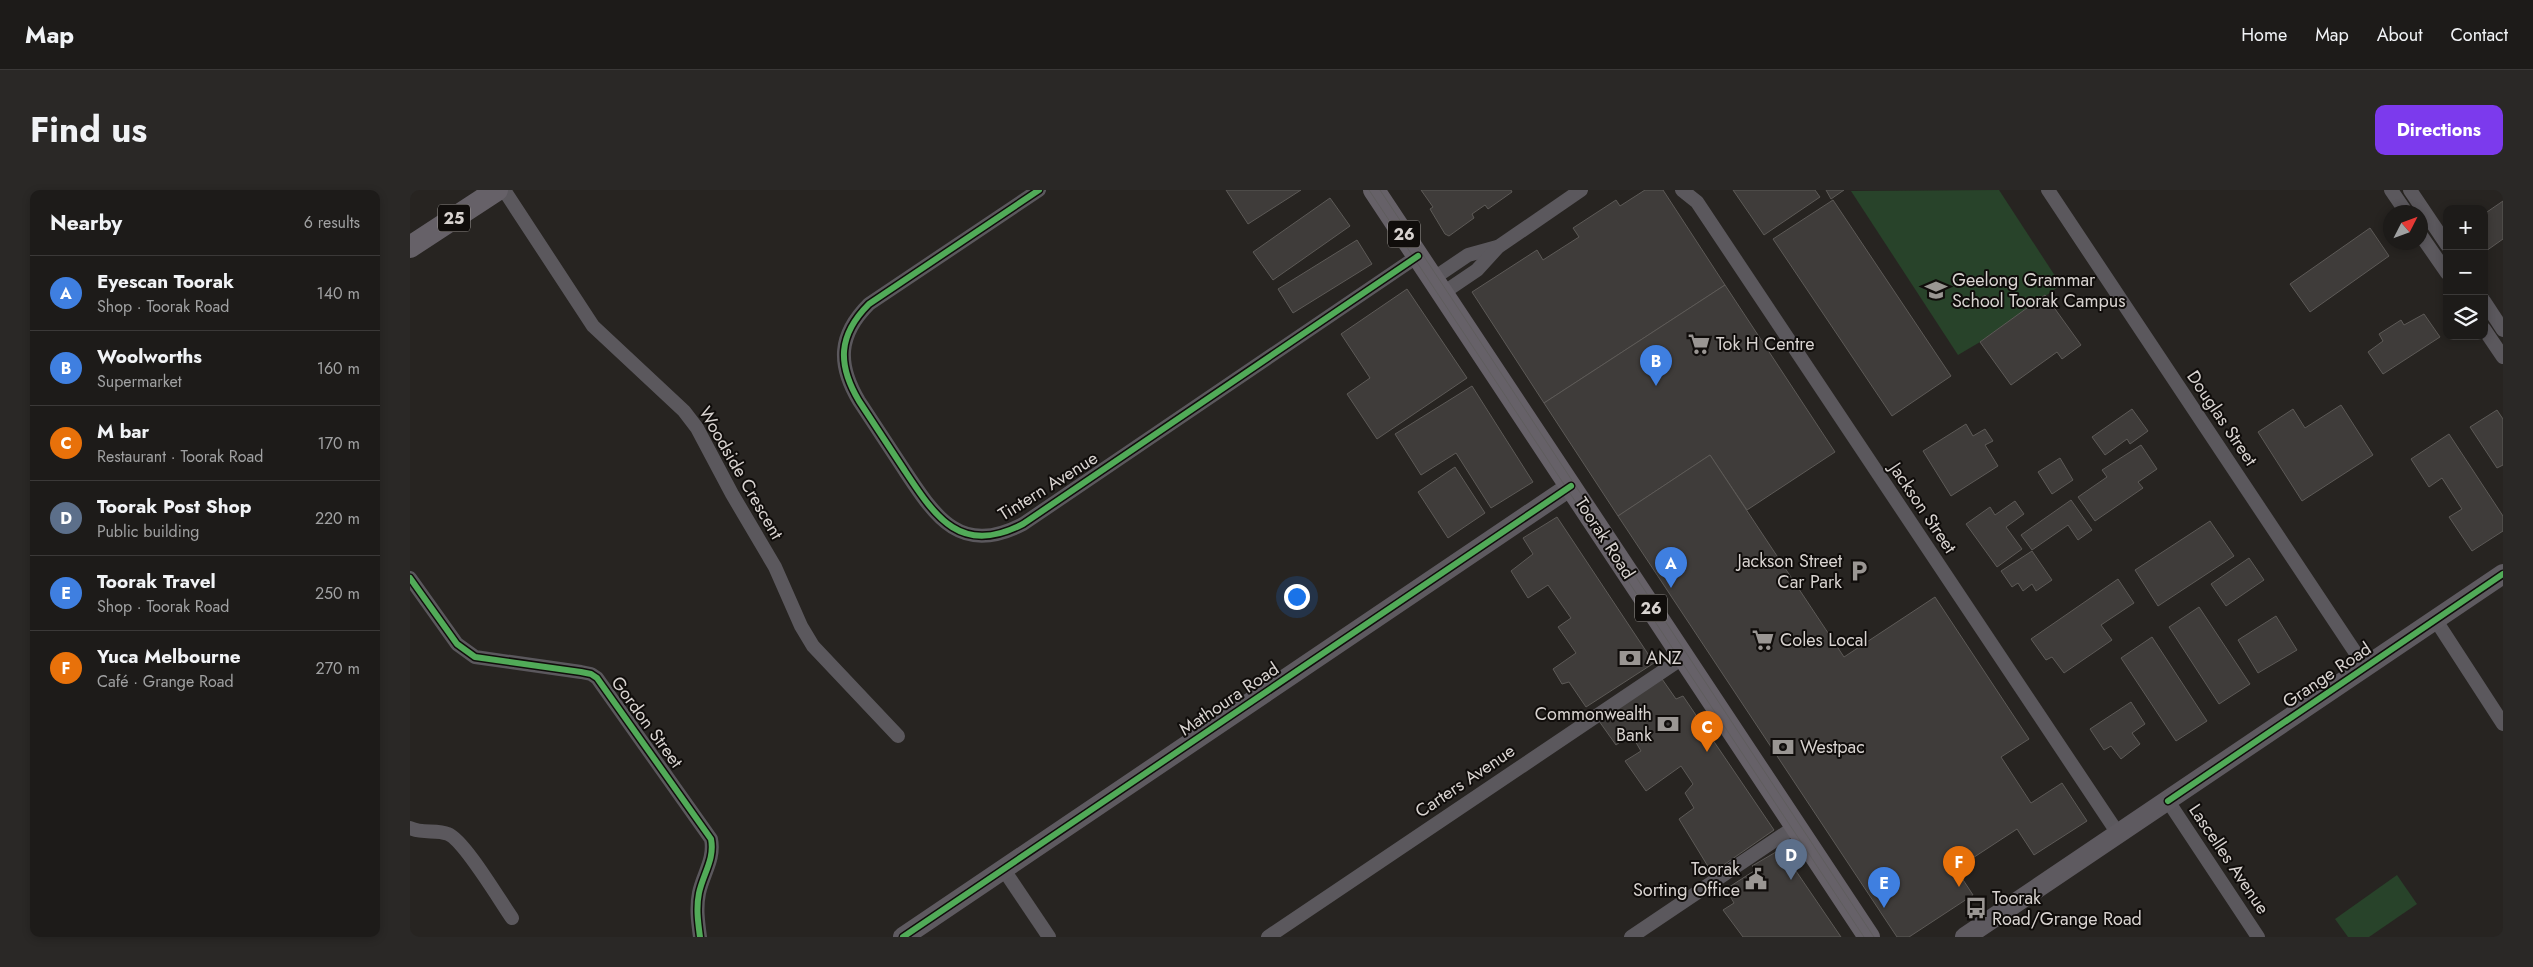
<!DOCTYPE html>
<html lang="en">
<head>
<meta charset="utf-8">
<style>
  :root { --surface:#1d1b19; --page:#2a2826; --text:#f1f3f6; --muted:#a0a1a2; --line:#3b3938; --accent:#7c3aed }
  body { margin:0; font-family:Jost,sans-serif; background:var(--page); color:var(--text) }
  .controls { position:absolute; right:15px; top:15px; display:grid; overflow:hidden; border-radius:10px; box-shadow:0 2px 8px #0003 }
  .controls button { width:45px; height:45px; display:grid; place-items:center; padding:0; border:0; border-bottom:1px solid var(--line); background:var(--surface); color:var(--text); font:25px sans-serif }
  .compass { position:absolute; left:1973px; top:15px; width:45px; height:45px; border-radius:50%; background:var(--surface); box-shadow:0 2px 8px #0003; rotate:48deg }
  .you { position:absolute; left:886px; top:406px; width:18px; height:18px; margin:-12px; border:4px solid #fff; border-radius:50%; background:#1a73e8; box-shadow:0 0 0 8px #1a73e833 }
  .badge { display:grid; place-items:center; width:32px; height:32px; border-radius:50%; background:var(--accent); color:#fff; font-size:16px; font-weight:700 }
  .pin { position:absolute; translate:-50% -41px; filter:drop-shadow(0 1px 2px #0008) }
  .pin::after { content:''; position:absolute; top:26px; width:18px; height:15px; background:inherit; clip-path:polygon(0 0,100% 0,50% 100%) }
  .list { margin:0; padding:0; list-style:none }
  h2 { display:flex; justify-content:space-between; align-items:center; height:65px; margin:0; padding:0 20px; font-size:21px }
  h2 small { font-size:16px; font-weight:400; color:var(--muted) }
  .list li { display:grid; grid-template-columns:32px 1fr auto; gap:15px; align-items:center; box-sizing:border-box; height:75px; padding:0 20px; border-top:1px solid var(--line) }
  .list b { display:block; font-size:19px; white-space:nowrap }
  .list p { margin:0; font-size:16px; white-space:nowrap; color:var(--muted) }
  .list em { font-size:16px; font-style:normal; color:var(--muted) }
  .icon { flex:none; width:28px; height:28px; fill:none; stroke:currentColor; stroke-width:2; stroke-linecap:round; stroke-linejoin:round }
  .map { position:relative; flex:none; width:2093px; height:747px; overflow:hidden; border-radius:10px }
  header { display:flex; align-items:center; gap:30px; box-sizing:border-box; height:70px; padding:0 25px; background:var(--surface); border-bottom:1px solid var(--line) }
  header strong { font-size:24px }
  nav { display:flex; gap:28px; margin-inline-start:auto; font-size:18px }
  .intro { display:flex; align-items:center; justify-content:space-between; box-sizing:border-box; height:120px; padding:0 30px }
  h1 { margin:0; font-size:35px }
  .button { padding:12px 22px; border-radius:10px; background:var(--accent); color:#fff; font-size:18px; font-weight:700 }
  main { display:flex; gap:30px; padding:0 30px }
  aside { flex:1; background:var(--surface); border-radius:10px; box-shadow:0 2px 8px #0003 }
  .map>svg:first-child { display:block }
  .green { fill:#28432a }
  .building { fill:#3f3c3a; stroke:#5d5a57 }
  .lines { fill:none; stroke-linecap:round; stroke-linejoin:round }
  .street { stroke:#5b585d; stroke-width:14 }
  .secondary { stroke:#5e5a60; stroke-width:20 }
  .primary { stroke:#666168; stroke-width:22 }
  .tram { stroke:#5f5d5d; stroke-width:1 }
  .cycleway-casing { stroke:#100d0b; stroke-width:9 }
  .cycleway { stroke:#51ab58; stroke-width:6 }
  .labels { text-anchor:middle; stroke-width:4; stroke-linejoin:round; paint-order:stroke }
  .shield { fill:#100d0b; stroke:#9c9895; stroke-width:1 }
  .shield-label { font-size:16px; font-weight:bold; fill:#d8d3d0 }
  .poi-label { font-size:18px; fill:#d8d3d0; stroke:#100d0b; text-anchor:start }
  .street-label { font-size:18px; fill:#d8d3d0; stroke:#100d0b }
</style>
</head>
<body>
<header>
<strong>Map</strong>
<nav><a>Home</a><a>Map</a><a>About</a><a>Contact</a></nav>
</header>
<div class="intro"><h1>Find us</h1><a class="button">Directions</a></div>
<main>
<aside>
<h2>Nearby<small>6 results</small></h2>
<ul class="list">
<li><span class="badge" style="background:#3f7fe0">A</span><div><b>Eyescan Toorak</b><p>Shop · Toorak Road</p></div><em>140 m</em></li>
<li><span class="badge" style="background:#3f7fe0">B</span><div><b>Woolworths</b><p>Supermarket</p></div><em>160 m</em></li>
<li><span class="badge" style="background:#e8710a">C</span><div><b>M bar</b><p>Restaurant · Toorak Road</p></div><em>170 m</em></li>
<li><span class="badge" style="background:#5c6f8a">D</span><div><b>Toorak Post Shop</b><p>Public building</p></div><em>220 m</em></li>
<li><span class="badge" style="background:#3f7fe0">E</span><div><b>Toorak Travel</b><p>Shop · Toorak Road</p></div><em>250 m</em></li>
<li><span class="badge" style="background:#e8710a">F</span><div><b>Yuca Melbourne</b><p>Café · Grange Road</p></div><em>270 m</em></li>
</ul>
</aside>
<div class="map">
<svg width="2093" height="747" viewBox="0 0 2093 747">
  <rect width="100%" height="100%" fill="#272421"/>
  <g class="green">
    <polygon points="1589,0 1651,95 1570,152 1548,165 1441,1"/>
    <polygon points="1987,685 2007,714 1959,747 1938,747 1925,729"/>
  </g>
  <g class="building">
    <polygon points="816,0 891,0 838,34"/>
    <polygon points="1011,0 1101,0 1102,2 1078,19 1075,15 1062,24 1064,28 1039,46 1035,44 1020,19 1023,17"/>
    <polygon points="1235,0 1253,0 1315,95 1134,213 1062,102 1127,60 1133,70 1169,47 1163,38 1206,10 1210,16"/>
    <polygon points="1323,0 1405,0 1410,7 1354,45"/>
    <polygon points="1416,0 1434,0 1421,9"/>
    <polygon points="920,8 940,36 863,90 843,62"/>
    <polygon points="1423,10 1541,186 1482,226 1363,49"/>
    <polygon points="2093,11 2093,49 2076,61 2074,58 2074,24"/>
    <polygon points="1960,38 1979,66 1900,122 1880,94"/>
    <polygon points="947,50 962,74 883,123 868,99"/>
    <polygon points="1315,95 1425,262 1337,320 1300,265 1208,326 1134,213"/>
    <polygon points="997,99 1057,188 967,249 937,204 960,188 931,144"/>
    <polygon points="1635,105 1671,155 1652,169 1647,162 1601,195 1570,152"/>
    <polygon points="2014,124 2030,147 1973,184 1958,162 1973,151 1969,144 1991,130 1994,135"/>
    <polygon points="1062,196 1123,292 1081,318 1046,263 1011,285 985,244"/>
    <polygon points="1931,215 1963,265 1892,311 1848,242 1883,219 1895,238"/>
    <polygon points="1722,219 1738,241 1720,254 1717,249 1695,265 1682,247"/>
    <polygon points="2087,220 2093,229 2093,275 2087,278 2060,237"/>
    <polygon points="1556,234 1563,246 1575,239 1583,251 1575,255 1588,276 1541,306 1513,261"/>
    <polygon points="2039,244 2093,326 2093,341 2062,361 2039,327 2052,319 2032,288 2019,297 2001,269"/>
    <polygon points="1731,255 1747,279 1728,292 1733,298 1685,331 1668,307 1697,287 1692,280"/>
    <polygon points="1300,265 1434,467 1525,407 1619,549 1591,567 1621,613 1652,593 1677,631 1624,665 1607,639 1546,679 1563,705 1499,747 1487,747 1208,326"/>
    <polygon points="1650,268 1663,290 1642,304 1628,282"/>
    <polygon points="1045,277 1075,323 1038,348 1008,302"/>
    <polygon points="1661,310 1682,340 1668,350 1658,335 1622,360 1611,345"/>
    <polygon points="1605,311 1614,324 1596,337 1612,359 1587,377 1556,334 1580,317 1585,325"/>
    <polygon points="1147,327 1244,473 1176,517 1159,492 1152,494 1143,479 1166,463 1148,437 1161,428 1138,395 1118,408 1101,381 1123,364 1113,348"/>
    <polygon points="1800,331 1824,366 1748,416 1725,380"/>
    <polygon points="1622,361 1642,390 1626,401 1622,394 1613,401 1608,393 1602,397 1591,381"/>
    <polygon points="1839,368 1854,390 1816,416 1801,394"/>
    <polygon points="1708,389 1724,413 1691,435 1702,450 1654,483 1642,467 1636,470 1621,449"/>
    <polygon points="1789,417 1840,494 1809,514 1759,437"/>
    <polygon points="1866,426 1887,460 1848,483 1828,450"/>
    <polygon points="1742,447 1797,531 1766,551 1711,468"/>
    <polygon points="1252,489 1266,509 1273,506 1364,640 1302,683 1269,629 1284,618 1275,603 1283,594 1271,576 1236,601 1215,571 1231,561 1221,544 1206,555 1189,531"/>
    <polygon points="1721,512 1735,534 1722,543 1730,554 1711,569 1701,556 1694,560 1680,539"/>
    <polygon points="1371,659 1431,747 1333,747 1313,720 1324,713 1316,699 1347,679 1342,676"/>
  </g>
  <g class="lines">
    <g class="street">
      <polyline points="94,0 183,136 274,221 287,238 322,304 365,377 391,436 403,456 488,546"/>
      <path d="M629,0L459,114C428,145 427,174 449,211C464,234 480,258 495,281C526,328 551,366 613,334L1008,66"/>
      <polyline points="1272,0 1287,12 1709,645"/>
      <polyline points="1638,0 1955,477"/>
      <polyline points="1981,0 1996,22"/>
      <polyline points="2000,0 2037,55"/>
      <polyline points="2010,44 2037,83"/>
      <polyline points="1024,88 1058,65 1087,57"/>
      <polyline points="1033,103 1067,80 1088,57 1171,0"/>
      <polyline points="2074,111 2093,140"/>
      <polyline points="2074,139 2093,167"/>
      <path d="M0,388L47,454L65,467L171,482L181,484L187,488L301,649C305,669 293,684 289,703C286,718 288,732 290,747"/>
      <polyline points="2025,429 2093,534"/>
      <polyline points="1758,611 1848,747"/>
      <path d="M0,638C12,644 27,639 38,644C54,650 90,711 102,728"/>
      <polyline points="594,680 639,747"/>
      <polyline points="858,747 1274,467"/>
      <polyline points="1221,747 1386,636"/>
    </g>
    <g class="secondary">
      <polyline points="493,747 1161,296"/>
      <polyline points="1555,747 2093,384"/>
    </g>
    <g class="primary">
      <polyline points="964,0 1459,747"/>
      <polyline points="0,57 87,0"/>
    </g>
    <g class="tram">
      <polyline points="959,0 1454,747"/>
      <polyline points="970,0 1464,747"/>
    </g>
    <g class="cycleway-casing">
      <g id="cycleway">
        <path d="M629,0L459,114C428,145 427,174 449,211C464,234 480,258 495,281C526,328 551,366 613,334L1008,66"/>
        <path d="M0,388L47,454L65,467L171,482L181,484L187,488L301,649C305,669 293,684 289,703C286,718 288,732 290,747"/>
        <polyline points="1758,611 2093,384"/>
        <polyline points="493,747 1161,296"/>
      </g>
    </g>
    <use href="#cycleway" class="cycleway"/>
  </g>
  <defs>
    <g id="school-bare" transform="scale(1.725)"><path d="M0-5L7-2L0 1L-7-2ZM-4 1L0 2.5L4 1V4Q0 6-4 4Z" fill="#9a9693" stroke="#100d0b" stroke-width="2.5" paint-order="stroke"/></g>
    <g id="supermarket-bare" transform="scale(1.725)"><path d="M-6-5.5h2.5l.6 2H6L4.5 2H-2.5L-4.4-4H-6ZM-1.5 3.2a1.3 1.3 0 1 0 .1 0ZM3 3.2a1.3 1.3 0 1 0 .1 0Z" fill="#9a9693" stroke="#100d0b" stroke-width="2.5" paint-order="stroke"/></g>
    <g id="parking-bare" transform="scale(1.725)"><path d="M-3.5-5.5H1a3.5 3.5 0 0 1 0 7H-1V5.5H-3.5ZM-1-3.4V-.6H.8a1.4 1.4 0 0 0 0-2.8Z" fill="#9a9693" stroke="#100d0b" stroke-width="2.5" paint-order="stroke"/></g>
    <g id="bank-bare" transform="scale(1.725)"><path d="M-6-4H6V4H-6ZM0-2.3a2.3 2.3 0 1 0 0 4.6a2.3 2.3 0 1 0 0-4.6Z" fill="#9a9693" stroke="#100d0b" stroke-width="2.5" paint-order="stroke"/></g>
    <g id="civic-bare" transform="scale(1.725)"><path d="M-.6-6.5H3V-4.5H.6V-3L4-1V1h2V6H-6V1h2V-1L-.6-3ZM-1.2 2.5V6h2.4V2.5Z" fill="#9a9693" stroke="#100d0b" stroke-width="2.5" paint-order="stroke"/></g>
    <g id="bus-bare" transform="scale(1.725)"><path d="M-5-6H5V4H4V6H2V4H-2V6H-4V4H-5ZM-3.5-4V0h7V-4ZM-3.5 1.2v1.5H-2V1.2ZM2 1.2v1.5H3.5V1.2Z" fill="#9a9693" stroke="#100d0b" stroke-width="2.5" paint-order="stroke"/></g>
  </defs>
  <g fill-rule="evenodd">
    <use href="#school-bare" x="1526" y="100"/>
    <use href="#supermarket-bare" x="1289" y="154"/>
    <use href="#parking-bare" x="1449" y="381"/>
    <use href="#supermarket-bare" x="1353" y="450"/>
    <use href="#bank-bare" x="1220" y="468"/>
    <use href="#bank-bare" x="1258" y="534"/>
    <use href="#bank-bare" x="1373" y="557"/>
    <use href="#civic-bare" x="1346" y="689"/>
    <use href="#bus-bare" x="1566" y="718"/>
  </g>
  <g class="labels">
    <g class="shield">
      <rect x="28" y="14.5" width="32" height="27" rx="4"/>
      <rect x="978" y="30.5" width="32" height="27" rx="4"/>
      <rect x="1225" y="404.5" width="32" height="27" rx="4"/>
    </g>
    <g class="shield-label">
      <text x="44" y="34">25</text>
      <text x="994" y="50">26</text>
      <text x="1241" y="424">26</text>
    </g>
    <g class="poi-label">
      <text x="1542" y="96">Geelong Grammar<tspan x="1542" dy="21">School Toorak Campus</tspan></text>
      <text x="1306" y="160">Tok H Centre</text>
      <text x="1432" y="377" text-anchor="end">Jackson Street<tspan x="1432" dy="21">Car Park</tspan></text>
      <text x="1370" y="456">Coles Local</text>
      <text x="1236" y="474">ANZ</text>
      <text x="1242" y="530" text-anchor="end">Commonwealth<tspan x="1242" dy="21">Bank</tspan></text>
      <text x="1390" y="563">Westpac</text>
      <text x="1330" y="685" text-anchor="end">Toorak<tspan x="1330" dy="21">Sorting Office</tspan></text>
      <text x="1582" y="714">Toorak<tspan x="1582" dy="21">Road/Grange Road</tspan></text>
    </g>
    <g class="street-label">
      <text transform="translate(1812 228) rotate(56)" y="6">Douglas Street</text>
      <text transform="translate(331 283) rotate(60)" y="6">Woodside Crescent</text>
      <text transform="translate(638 296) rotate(-32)" y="6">Tintern Avenue</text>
      <text transform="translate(1513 318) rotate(56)" y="6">Jackson Street</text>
      <text transform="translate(1195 348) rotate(57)" y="6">Toorak Road</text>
      <text transform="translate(1917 485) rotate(-34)" y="6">Grange Road</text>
      <text transform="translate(819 509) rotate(-34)" y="6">Mathoura Road</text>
      <text transform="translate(237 532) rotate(54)" y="6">Gordon Street</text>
      <text transform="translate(1055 591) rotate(-34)" y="6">Carters Avenue</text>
      <text transform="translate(1819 669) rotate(56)" y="6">Lascelles Avenue</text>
    </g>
  </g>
</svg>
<div class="controls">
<button>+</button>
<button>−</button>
<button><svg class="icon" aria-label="layers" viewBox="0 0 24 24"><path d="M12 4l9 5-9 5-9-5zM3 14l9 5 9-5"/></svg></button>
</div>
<svg class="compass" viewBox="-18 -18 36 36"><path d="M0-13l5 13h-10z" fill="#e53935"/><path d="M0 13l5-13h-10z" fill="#a0a1a2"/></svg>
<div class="you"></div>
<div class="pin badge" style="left:1261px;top:398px;background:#3f7fe0">A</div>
<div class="pin badge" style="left:1246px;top:196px;background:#3f7fe0">B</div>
<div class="pin badge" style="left:1297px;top:562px;background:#e8710a">C</div>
<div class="pin badge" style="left:1381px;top:690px;background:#5c6f8a">D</div>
<div class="pin badge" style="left:1474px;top:718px;background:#3f7fe0">E</div>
<div class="pin badge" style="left:1549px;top:697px;background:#e8710a">F</div>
</div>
</main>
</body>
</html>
